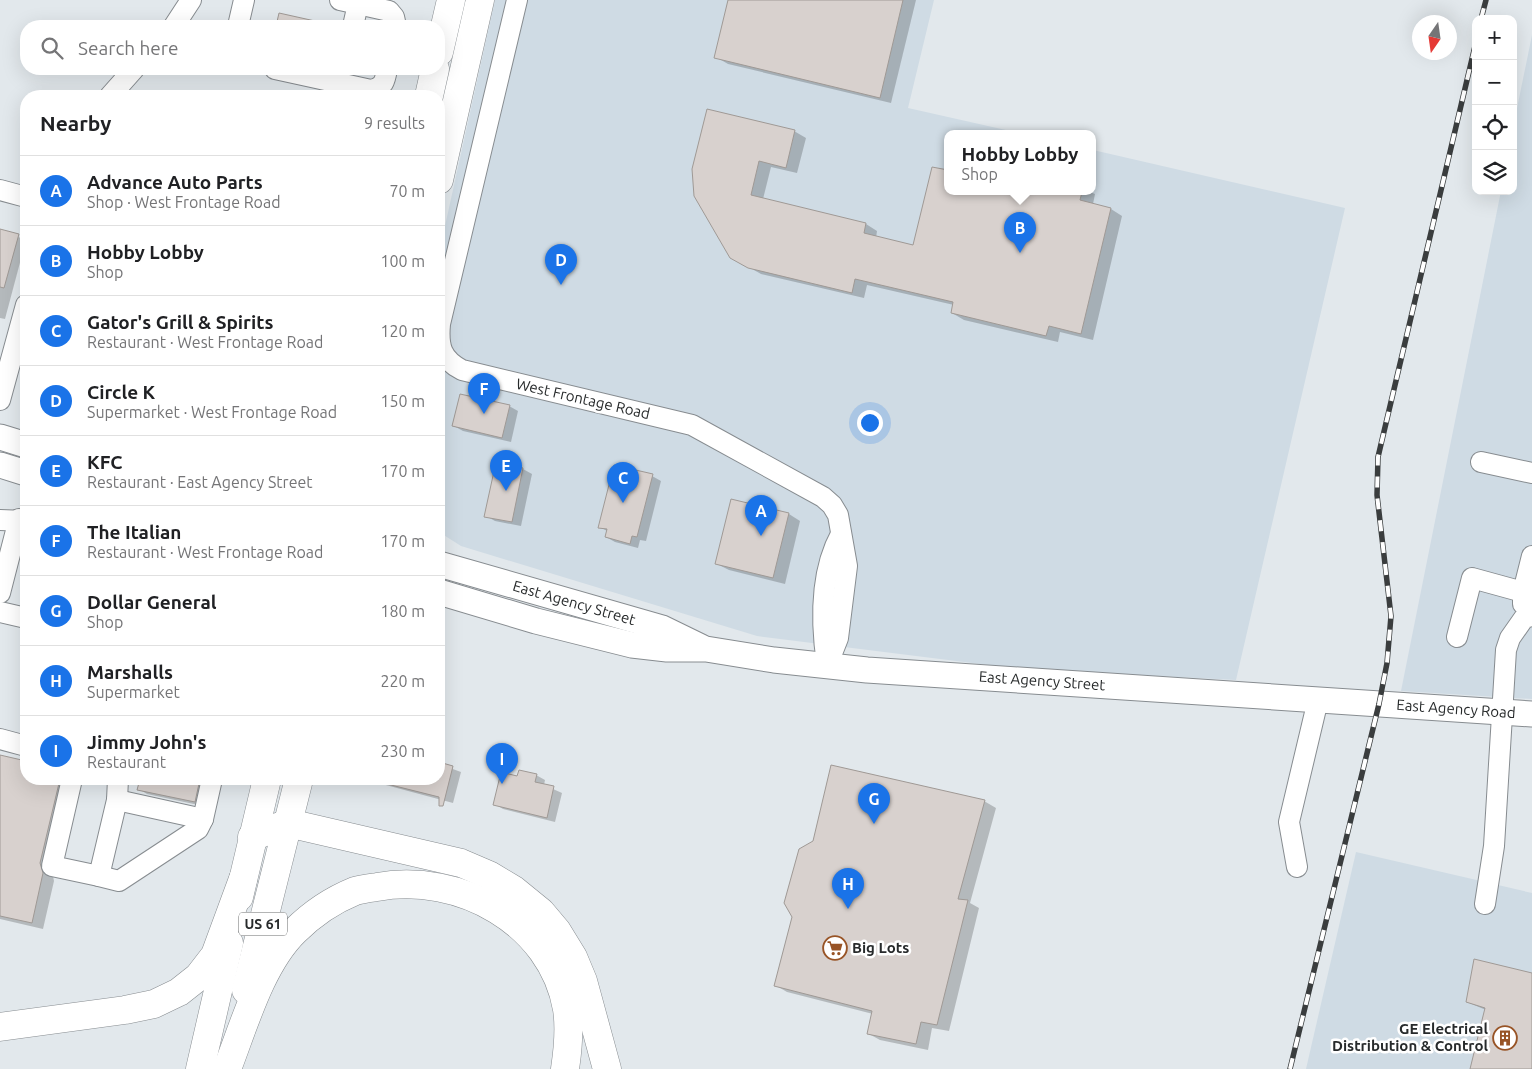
<!DOCTYPE html>
<html lang="en">
<head>
<meta charset="utf-8">
<style>
  :root { --surface:#fff; --page:#f2f2f2; --text:#202124; --muted:#757577; --line:#e0e0e0; --accent:#1a73e8 }
  body { margin:0; font-family:Ubuntu,sans-serif; background:var(--page); color:var(--text) }
  .controls { position:absolute; right:15px; top:15px; display:grid; overflow:hidden; border-radius:10px; box-shadow:0 5px 20px #0002 }
  .controls button { width:45px; height:45px; display:grid; place-items:center; padding:0; border:0; border-bottom:1px solid var(--line); background:var(--surface); color:var(--text); font:25px sans-serif }
  .compass { position:absolute; left:1412px; top:15px; width:45px; height:45px; border-radius:50%; background:var(--surface); box-shadow:0 5px 20px #0002; rotate:193deg }
  .you { position:absolute; left:869px; top:422px; width:18px; height:18px; margin:-12px; border:4px solid #fff; border-radius:50%; background:#1a73e8; box-shadow:0 0 0 8px #1a73e833 }
  .badge { display:grid; place-items:center; width:32px; height:32px; border-radius:50%; background:var(--accent); color:#fff; font-size:16px; font-weight:700 }
  .pin { position:absolute; translate:-50% -41px; filter:drop-shadow(0 1px 2px #0008) }
  .pin::after { content:''; position:absolute; top:26px; width:18px; height:15px; background:inherit; clip-path:polygon(0 0,100% 0,50% 100%) }
  .popup { position:absolute; left:944px; top:130px; width:152px; height:65px; box-sizing:border-box; display:grid; place-content:center; border-radius:10px; background:var(--surface); filter:drop-shadow(0 1px 4px #0005); font-size:16px; white-space:nowrap; color:var(--muted) }
  .popup b { font-size:19px; color:var(--text) }
  .popup::after { content:''; position:absolute; left:50%; top:100%; margin-left:-10px; border:10px solid transparent; border-top-color:var(--surface) }
  .list { margin:0; padding:0; list-style:none }
  h2 { display:flex; justify-content:space-between; align-items:center; height:65px; margin:0; padding:0 20px; font-size:21px }
  h2 small { font-size:16px; font-weight:400; color:var(--muted) }
  .list li { display:grid; grid-template-columns:32px 1fr auto; gap:15px; align-items:center; box-sizing:border-box; height:70px; padding:0 20px; border-top:1px solid var(--line) }
  .list b { display:block; font-size:19px; white-space:nowrap }
  .list p { margin:0; font-size:16px; white-space:nowrap; color:var(--muted) }
  .list em { font-size:16px; font-style:normal; color:var(--muted) }
  .icon { flex:none; width:28px; height:28px; fill:none; stroke:currentColor; stroke-width:2; stroke-linecap:round; stroke-linejoin:round }
  .map { position:relative; flex:none; width:1532px; height:1069px; overflow:hidden }
  .search { position:absolute; background:var(--surface); box-shadow:0 5px 20px #0002; left:20px; top:20px; width:425px; height:55px; display:flex; align-items:center; gap:12px; box-sizing:border-box; padding:0 18px; border-radius:20px; color:var(--muted); font-size:19px }
  .panel { position:absolute; background:var(--surface); box-shadow:0 5px 20px #0002; left:20px; top:90px; width:425px; height:695px; border-radius:20px }
  .map>svg:first-child { display:block }
  .built { fill:#cfdbe4 }
  .shadow { fill:#0003 }
  .building { fill:#d8d1ce; stroke:#9f9995 }
  .lines { fill:none; stroke-linecap:round; stroke-linejoin:round }
  .minor-casing { stroke:#878c90; stroke-width:22 }
  .major-casing { stroke:#878c90; stroke-width:27 }
  .highway-casing { stroke:#878c90; stroke-width:29 }
  .minor { stroke:#fff; stroke-width:20 }
  .major { stroke:#fff; stroke-width:25 }
  .highway { stroke:#fff; stroke-width:28 }
  .rail-casing { stroke:#3a3d3e; stroke-width:5.5 }
  .rail { stroke:#fff; stroke-width:4; stroke-dasharray:11; stroke-linecap:butt }
  .labels { text-anchor:middle; stroke-width:5; stroke-linejoin:round; paint-order:stroke }
  .shield { fill:#fff; stroke:#686a6b; stroke-width:1 }
  .shield-label { font-size:14px; font-weight:bold; fill:#272a2b }
  .street-label { font-size:15px; fill:#272a2b; stroke:#fff }
  .poi-label { font-size:15px; font-weight:bold; fill:#272a2b; stroke:#fff; text-anchor:start }
</style>
</head>
<body>
<div class="map">
<svg width="1532" height="1069" viewBox="0 0 1532 1069">
  <rect width="100%" height="100%" fill="#e2e8ec"/>
  <g class="built">
    <polygon points="495,0 934,0 908,108 1024,134 948,134 948,192 1092,192 1093,150 1345,208 1236,680 1019,669 757,636 461,546 439,532 439,253"/>
    <polygon points="1532,35 1532,699 1401,691 1501,191 1513,191 1513,128"/>
    <polygon points="1356,852 1532,893 1532,1069 1306,1069"/>
  </g>
  <g class="shadow">
    <polygon points="729,0 916,0 891,103 728,64 716,57"/>
    <polygon points="280,15 332,26 277,26"/>
    <polygon points="319,69 332,69 332,71"/>
    <polygon points="794,131 806,138 797,173 771,167 763,199 866,224 877,231 876,238 914,247 948,192 1031,192 1045,195 1046,192 1090,192 1095,194 1093,204 1111,209 1122,216 1093,340 1060,332 1058,342 964,320 952,313 954,305 867,285 864,298 761,274 731,257 695,196"/>
    <polygon points="0,230 26,240 5,319 0,318"/>
    <polygon points="509,406 518,411 511,442 463,431 454,426"/>
    <polygon points="497,464 523,469 532,474 521,526 495,521 486,516"/>
    <polygon points="652,476 661,481 646,541 640,540 638,548 615,542 606,537 607,531 600,527"/>
    <polygon points="789,514 800,521 785,584 729,570 717,564"/>
    <polygon points="0,757 26,763 26,779 75,779 52,871 54,881 43,929 0,919"/>
    <polygon points="439,764 461,772 453,803 382,784 374,779 439,779"/>
    <polygon points="536,775 545,780 544,785 562,793 555,822 503,809 495,804 518,778"/>
    <polygon points="141,779 211,779 203,806 147,794 139,789"/>
    <polygon points="984,801 996,808 970,903 979,908 949,1031 932,1028 928,1050 880,1040 869,1034 873,1014 787,992 775,985"/>
    <polygon points="1532,974 1532,1069 1472,1069 1486,1010 1467,1002"/>
  </g>
  <g class="building">
    <polygon points="728,0 903,0 880,98 714,58"/>
    <polygon points="279,13 315,21 315,26 276,26"/>
    <polygon points="707,109 795,130 786,168 759,161 751,195 866,223 864,233 913,245 932,167 948,170 948,192 1082,192 1080,200 1111,208 1081,334 1049,326 1046,336 951,313 953,302 855,279 852,293 748,268 730,258 694,196 692,169"/>
    <polygon points="0,229 19,234 4,288 0,287"/>
    <polygon points="460,394 510,405 502,438 452,426"/>
    <polygon points="496,462 523,468 512,522 484,517"/>
    <polygon points="614,465 653,474 637,537 632,536 630,544 605,537 607,529 598,528"/>
    <polygon points="731,499 789,513 773,578 715,564"/>
    <polygon points="0,755 26,761 26,779 60,779 40,863 43,873 32,923 0,916"/>
    <polygon points="439,762 453,766 443,806 439,806 439,797 383,783 384,779 439,779"/>
    <polygon points="831,765 985,800 958,899 968,900 937,1025 921,1022 916,1044 867,1034 872,1011 774,986 792,917 784,903 799,849 813,841"/>
    <polygon points="519,770 537,774 535,782 554,786 547,818 493,805 501,772 517,776"/>
    <polygon points="140,779 200,779 195,802 137,790"/>
    <polygon points="1474,959 1532,973 1532,1069 1470,1069 1485,1008 1466,1002"/>
  </g>
  <g class="lines">
    <g class="minor-casing">
      <g id="minor">
        <polyline points="340,0 389,11 394,17 396,26"/>
        <path d="M517,0L440,324C438,346 441,359 462,370L692,425L823,497L832,505L838,515L847,566L838,638L827,666"/>
        <polyline points="174,26 191,0"/>
        <polyline points="238,26 244,0"/>
        <polyline points="353,26 358,4"/>
        <path d="M275,69L371,90C384,87 385,81 387,69"/>
        <polyline points="110,96 134,69"/>
        <polyline points="0,190 26,197"/>
        <polyline points="0,400 26,305"/>
        <polyline points="1481,462 1532,473"/>
        <polyline points="0,520 26,521"/>
        <polyline points="0,593 19,519"/>
        <polyline points="1523,604 1523,592 1532,556"/>
        <polyline points="0,612 26,618"/>
        <polyline points="1457,637 1472,578 1523,592"/>
        <path d="M827,664C821,623 820,572 841,534"/>
        <polyline points="0,739 26,746"/>
        <polyline points="72,779 52,866 99,876 117,800 118,779"/>
        <polyline points="117,800 203,819"/>
        <polyline points="1297,867 1289,822 1318,700"/>
        <polyline points="99,876 119,881 198,829 203,819 212,779"/>
        <polyline points="1485,904 1494,846 1506,650 1510,638 1524,618 1532,616"/>
      </g>
    </g>
    <g class="major-casing">
      <g id="major">
        <polyline points="0,437 26,445"/>
        <polyline points="0,465 26,473"/>
        <polyline points="439,564 662,628 701,647"/>
        <polyline points="439,592 536,621 632,645 667,649 706,649 774,660 867,670 1532,714"/>
      </g>
    </g>
    <g class="highway-casing">
      <g id="highway">
        <polyline points="439,52 451,0"/>
        <polyline points="429,96 435,69"/>
        <polyline points="439,180 480,0"/>
        <polyline points="252,837 288,823 461,863 489,875 514,890 541,912 557,931 573,957 583,981 607,1069"/>
        <polyline points="239,897 267,779"/>
        <polyline points="246,990 299,779"/>
        <polyline points="0,1027 125,1010 154,1004 179,992 198,977 215,955 243,879"/>
        <polyline points="200,1069 229,943"/>
        <path d="M227,1069C244,1025 261,964 295,931C312,914 333,900 355,891C362,889 370,888 377,887C459,872 552,922 567,1009C570,1029 568,1049 565,1069"/>
      </g>
    </g>
    <use href="#minor" class="minor"/>
    <use href="#major" class="major"/>
    <use href="#highway" class="highway"/>
    <g class="rail-casing">
      <g id="rail">
        <polyline points="1481,19 1486,0"/>
        <polyline points="1290,1069 1379,704 1387,663 1391,616 1377,495 1378,457 1476,42"/>
      </g>
    </g>
    <use href="#rail" class="rail"/>
  </g>
  <defs>
    <g id="supermarket-ring" transform="scale(1.25)"><circle r="9.5" fill="#fff" stroke="#985426" stroke-width="1.5"/><path d="M-6-5.5h2.5l.6 2H6L4.5 2H-2.5L-4.4-4H-6ZM-1.5 3.2a1.3 1.3 0 1 0 .1 0ZM3 3.2a1.3 1.3 0 1 0 .1 0Z" fill="#985426"/></g>
    <g id="building-ring" transform="scale(1.25)"><circle r="9.5" fill="#fff" stroke="#985426" stroke-width="1.5"/><path d="M-4-6H4V6H1V3H-1V6H-4ZM-2.5-4.3h1.7v1.8h-1.7ZM.8-4.3h1.7v1.8H.8ZM-2.5-1h1.7V.8h-1.7ZM.8-1h1.7V.8H.8Z" fill="#985426"/></g>
  </defs>
  <g fill-rule="evenodd">
    <use href="#supermarket-ring" x="835" y="948"/>
    <use href="#building-ring" x="1505" y="1038"/>
  </g>
  <g class="labels">
    <rect class="shield" x="239" y="912.5" width="48" height="23" rx="4"/>
    <g class="shield-label">
      <text x="263" y="929">US 61</text>
    </g>
    <g class="street-label">
      <text transform="translate(583 399) rotate(13)" y="5">West Frontage Road</text>
      <text transform="translate(574 603) rotate(16)" y="5">East Agency Street</text>
      <text transform="translate(1042 681) rotate(4)" y="5">East Agency Street</text>
      <text transform="translate(1456 709) rotate(4)" y="5">East Agency Road</text>
    </g>
    <g class="poi-label">
      <text x="852" y="953">Big Lots</text>
      <text x="1488" y="1034" text-anchor="end">GE Electrical<tspan x="1488" dy="17">Distribution &amp; Control</tspan></text>
    </g>
  </g>
</svg>
<div class="controls">
<button>+</button>
<button>−</button>
<button><svg class="icon" aria-label="locate" viewBox="0 0 24 24"><circle cx="12" cy="12" r="6"/><path d="M12 2v4M12 18v4M2 12h4M18 12h4"/></svg></button>
<button><svg class="icon" aria-label="layers" viewBox="0 0 24 24"><path d="M12 4l9 5-9 5-9-5zM3 14l9 5 9-5"/></svg></button>
</div>
<svg class="compass" viewBox="-18 -18 36 36"><path d="M0-13l5 13h-10z" fill="#e53935"/><path d="M0 13l5-13h-10z" fill="#757577"/></svg>
<div class="you"></div>
<div class="pin badge" style="left:761px;top:536px">A</div>
<div class="pin badge" style="left:1020px;top:253px">B</div>
<div class="popup"><b>Hobby Lobby</b>Shop</div>
<div class="pin badge" style="left:623px;top:503px">C</div>
<div class="pin badge" style="left:561px;top:285px">D</div>
<div class="pin badge" style="left:506px;top:491px">E</div>
<div class="pin badge" style="left:484px;top:414px">F</div>
<div class="pin badge" style="left:874px;top:824px">G</div>
<div class="pin badge" style="left:848px;top:909px">H</div>
<div class="pin badge" style="left:502px;top:784px">I</div>
<div class="search"><svg class="icon" aria-label="search" viewBox="0 0 24 24"><circle cx="10" cy="10" r="6"/><path d="M15 15l6 6"/></svg>Search here</div>
<section class="panel">
<h2>Nearby<small>9 results</small></h2>
<ul class="list">
<li><span class="badge">A</span><div><b>Advance Auto Parts</b><p>Shop · West Frontage Road</p></div><em>70 m</em></li>
<li><span class="badge">B</span><div><b>Hobby Lobby</b><p>Shop</p></div><em>100 m</em></li>
<li><span class="badge">C</span><div><b>Gator's Grill &amp; Spirits</b><p>Restaurant · West Frontage Road</p></div><em>120 m</em></li>
<li><span class="badge">D</span><div><b>Circle K</b><p>Supermarket · West Frontage Road</p></div><em>150 m</em></li>
<li><span class="badge">E</span><div><b>KFC</b><p>Restaurant · East Agency Street</p></div><em>170 m</em></li>
<li><span class="badge">F</span><div><b>The Italian</b><p>Restaurant · West Frontage Road</p></div><em>170 m</em></li>
<li><span class="badge">G</span><div><b>Dollar General</b><p>Shop</p></div><em>180 m</em></li>
<li><span class="badge">H</span><div><b>Marshalls</b><p>Supermarket</p></div><em>220 m</em></li>
<li><span class="badge">I</span><div><b>Jimmy John's</b><p>Restaurant</p></div><em>230 m</em></li>
</ul>
</section>
</div>
</body>
</html>
